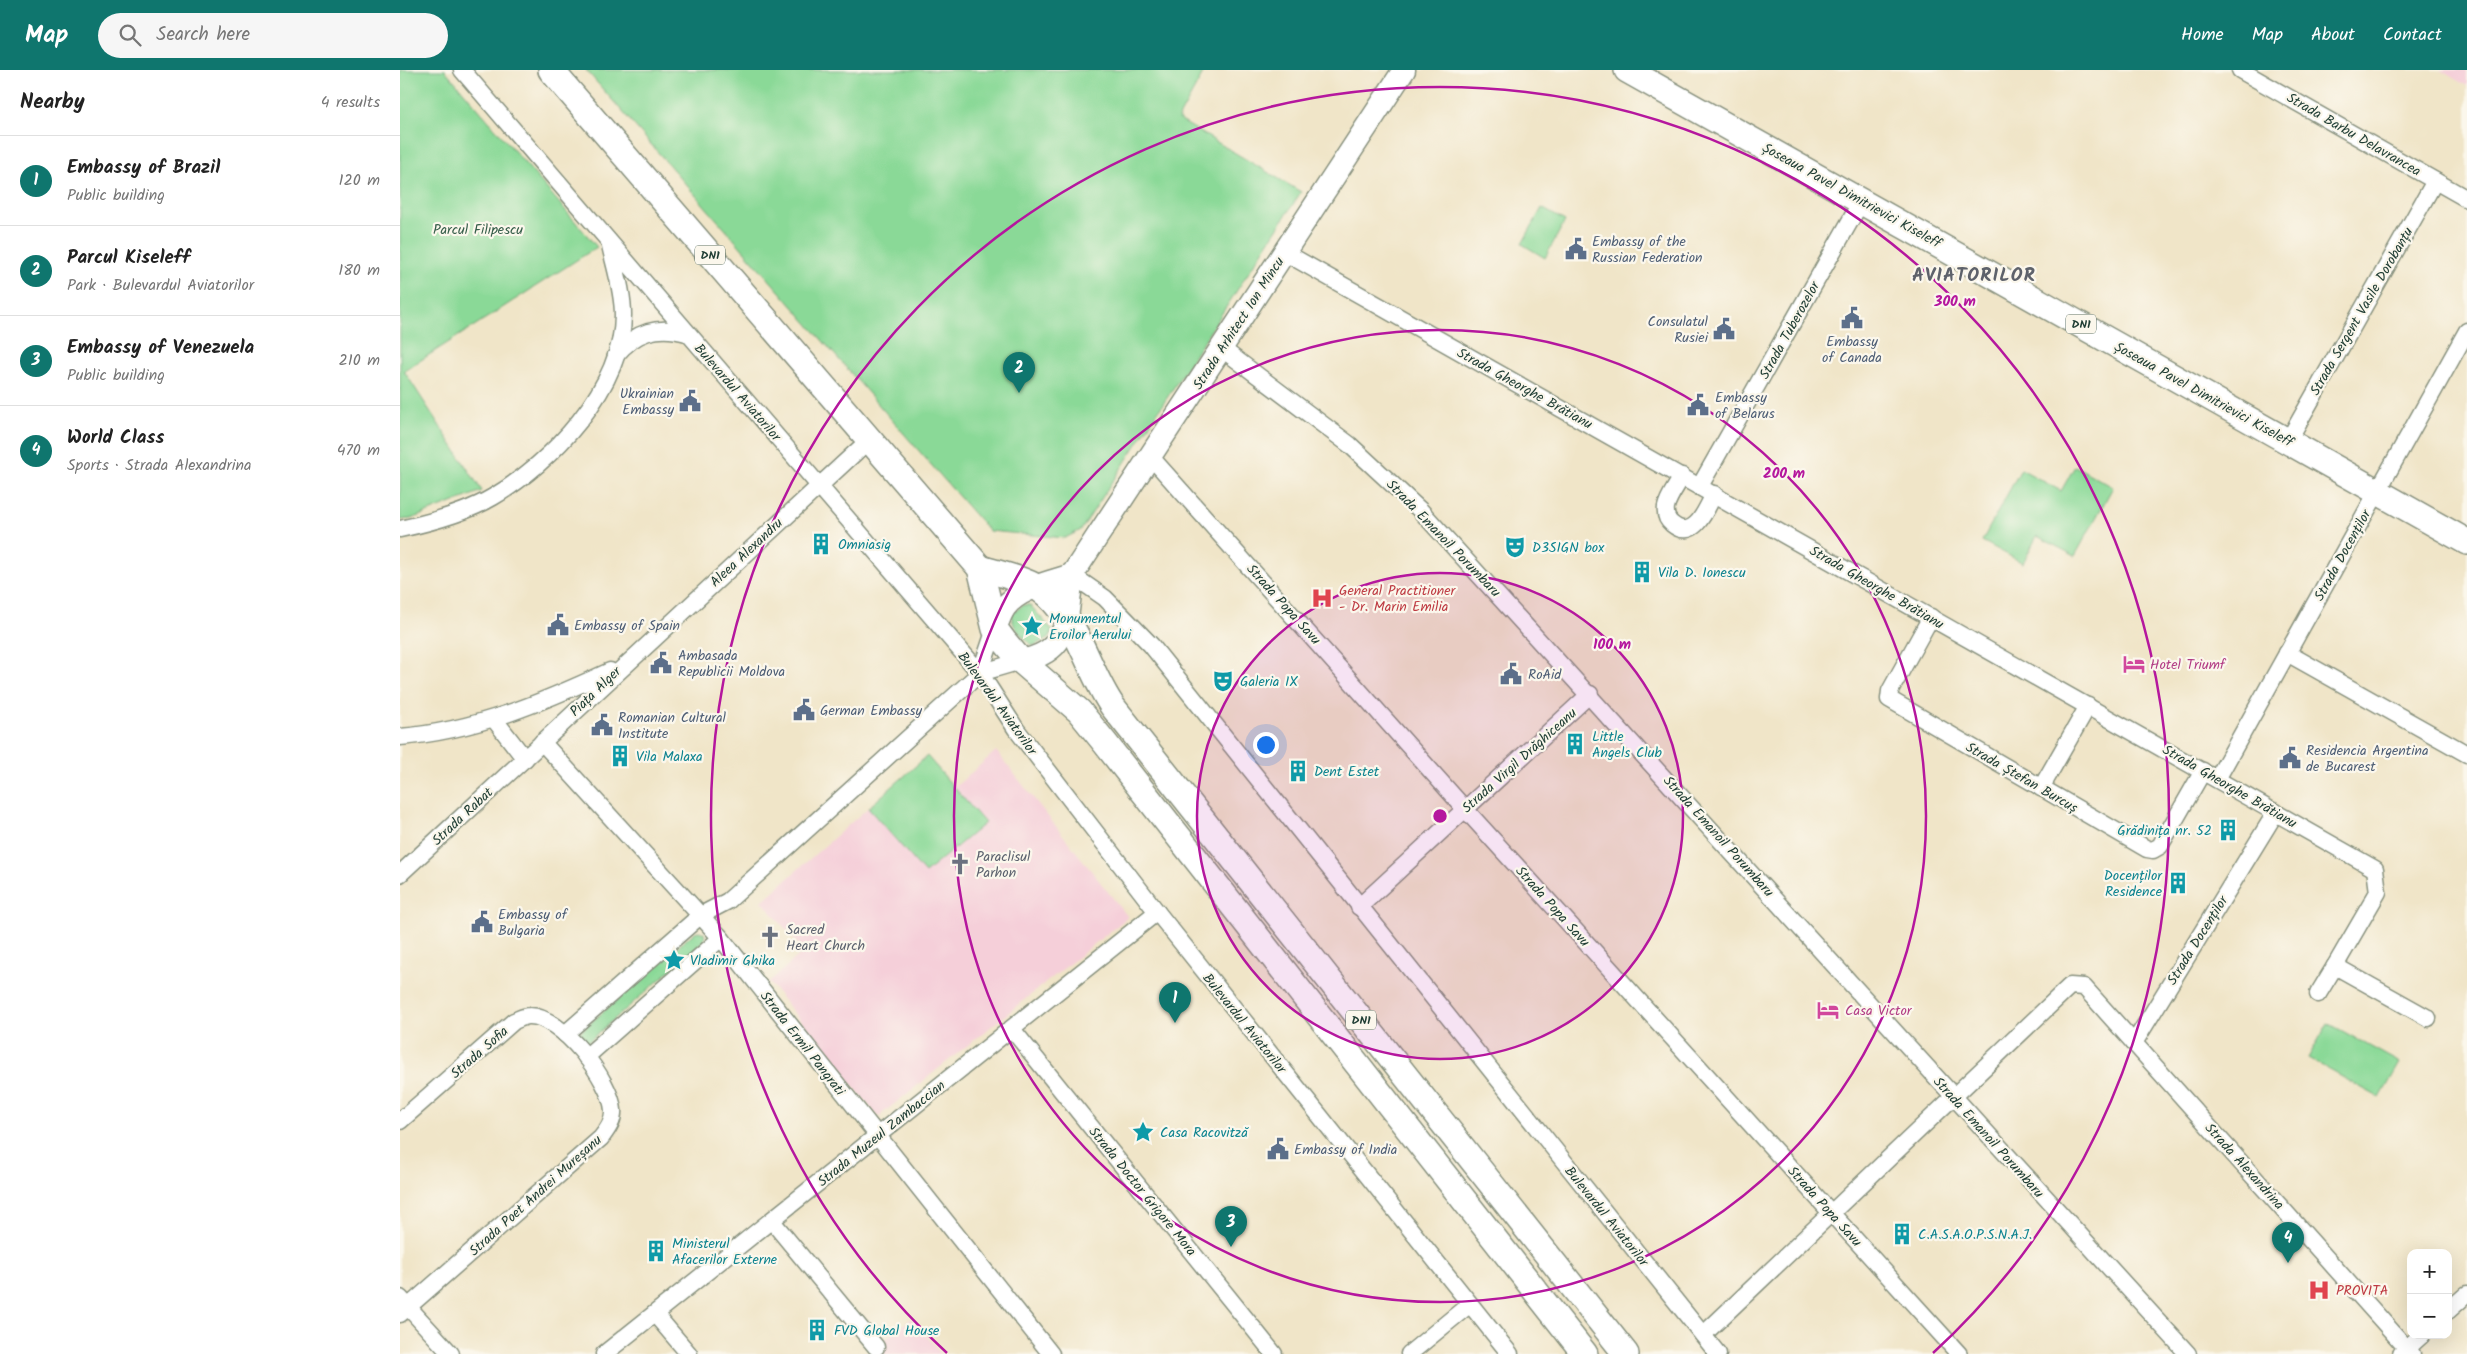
<!DOCTYPE html>
<html lang="en">
<head>
<meta charset="utf-8">
<style>
  :root { --surface:#fff; --page:#f6f6f6; --text:#222; --muted:#767676; --line:#e0e0e0; --accent:#0f766e }
  body { margin:0; font-family:Kalam,sans-serif; background:var(--page); color:var(--text) }
  .controls { position:absolute; right:15px; bottom:15px; display:grid; overflow:hidden; border-radius:10px; box-shadow:0 5px 20px #0002 }
  .controls button { width:45px; height:45px; display:grid; place-items:center; padding:0; border:0; border-bottom:1px solid var(--line); background:var(--surface); color:var(--text); font:25px sans-serif }
  .you { position:absolute; left:865px; top:674px; width:18px; height:18px; margin:-12px; border:4px solid #fff; border-radius:50%; background:#1a73e8; box-shadow:0 0 0 8px #1a73e833 }
  .badge { display:grid; place-items:center; width:32px; height:32px; border-radius:50%; background:var(--accent); color:#fff; font-size:16px; font-weight:700 }
  .pin { position:absolute; translate:-50% -41px; filter:drop-shadow(0 1px 2px #0008) }
  .pin::after { content:''; position:absolute; top:26px; width:18px; height:15px; background:inherit; clip-path:polygon(0 0,100% 0,50% 100%) }
  .list { margin:0; padding:0; list-style:none }
  h2 { display:flex; justify-content:space-between; align-items:center; height:65px; margin:0; padding:0 20px; font-size:21px }
  h2 small { font-size:16px; font-weight:400; color:var(--muted) }
  .list li { display:grid; grid-template-columns:32px 1fr auto; gap:15px; align-items:center; box-sizing:border-box; height:90px; padding:0 20px; border-top:1px solid var(--line) }
  .list b { display:block; font-size:19px; white-space:nowrap }
  .list p { margin:0; font-size:16px; white-space:nowrap; color:var(--muted) }
  .list em { font-size:16px; font-style:normal; color:var(--muted) }
  .icon { flex:none; width:28px; height:28px; fill:none; stroke:currentColor; stroke-width:2; stroke-linecap:round; stroke-linejoin:round }
  .map { position:relative; flex:none; width:2067px; height:1284px; overflow:hidden }
  header { display:flex; align-items:center; gap:30px; box-sizing:border-box; height:70px; padding:0 25px; background:var(--accent); color:#fff }
  header strong { font-size:24px }
  nav { display:flex; gap:28px; margin-inline-start:auto; font-size:18px }
  .search { width:350px; height:45px; background:var(--page); display:flex; align-items:center; gap:12px; box-sizing:border-box; padding:0 18px; border-radius:28px; color:var(--muted); font-size:19px }
  main { display:flex }
  aside { flex:1; background:var(--surface) }
  .map>svg:first-child { display:block }
  .built { fill:#f5cfd9 }
  .green { fill:#8ad997; stroke:#548b66 }
  .lines { fill:none; stroke-linecap:round; stroke-linejoin:round }
  .minor-casing { stroke:#88917e; stroke-width:19 }
  .secondary-casing { stroke:#88917e; stroke-width:25 }
  .primary-casing { stroke:#88917e; stroke-width:28 }
  .minor { stroke:#fff; stroke-width:16 }
  .secondary { stroke:#fff; stroke-width:22 }
  .primary { stroke:#fff; stroke-width:25 }
  .ring { fill:none; stroke:#b5179e; stroke-width:2.5 }
  .labels { text-anchor:middle; stroke-width:4.5; stroke-linejoin:round; paint-order:stroke }
  .shield { fill:#fbf7ec; stroke:#61756b; stroke-width:1 }
  .shield-label { font-size:12px; font-weight:bold; fill:#1f3d34 }
  .street-label { font-size:14px; fill:#1f3d34; stroke:#fbf7ec }
  .park-label { font-size:14px; fill:#345c48; stroke:#fbf7ec }
  .service-label { font-size:14px; fill:#4e5e75; stroke:#fbf7ec; text-anchor:start }
  .culture-label { font-size:14px; fill:#0d838f; stroke:#fbf7ec; text-anchor:start }
  .health-label { font-size:14px; fill:#be3a42; stroke:#fbf7ec; text-anchor:start }
  .hotel-label { font-size:14px; fill:#b23c85; stroke:#fbf7ec; text-anchor:start }
  .worship-label { font-size:14px; fill:#5b616d; stroke:#fbf7ec; text-anchor:start }
  .district-label { font-size:19px; font-weight:bold; letter-spacing:1px; fill:#5e626b; stroke:#fbf7ec }
  .centre { fill:#b5179e; stroke:#fbf7ec; stroke-width:2.5 }
  .ring-label { font-size:15px; text-anchor:middle; font-weight:bold; fill:#b5179e; stroke:#fbf7ec; stroke-width:4.5; stroke-linejoin:round; paint-order:stroke }
</style>
</head>
<body>
<header>
<strong>Map</strong>
<div class="search"><svg class="icon" aria-label="search" viewBox="0 0 24 24"><circle cx="10" cy="10" r="6"/><path d="M15 15l6 6"/></svg>Search here</div>
<nav><a>Home</a><a>Map</a><a>About</a><a>Contact</a></nav>
</header>
<main>
<aside>
<h2>Nearby<small>4 results</small></h2>
<ul class="list">
<li><span class="badge">1</span><div><b>Embassy of Brazil</b><p>Public building</p></div><em>120 m</em></li>
<li><span class="badge">2</span><div><b>Parcul Kiseleff</b><p>Park · Bulevardul Aviatorilor</p></div><em>180 m</em></li>
<li><span class="badge">3</span><div><b>Embassy of Venezuela</b><p>Public building</p></div><em>210 m</em></li>
<li><span class="badge">4</span><div><b>World Class</b><p>Sports · Strada Alexandrina</p></div><em>470 m</em></li>
</ul>
</aside>
<div class="map">
<svg width="2067" height="1284" viewBox="0 0 2067 1284">
  <rect width="100%" height="100%" fill="#fbf7ec"/>
  <filter id="ink" filterUnits="userSpaceOnUse"><feTurbulence type="fractalNoise" baseFrequency=".02" numOctaves="2"/><feDisplacementMap in="SourceGraphic" scale="10" xChannelSelector="R" yChannelSelector="G"/><feConvolveMatrix kernelMatrix="1 2 1 2 8 2 1 2 1" color-interpolation-filters="sRGB"/></filter>
  <filter id="wash" filterUnits="userSpaceOnUse"><feTurbulence type="fractalNoise" baseFrequency=".0096" numOctaves="4" result="noise"/><feDisplacementMap in="SourceGraphic" scale="20" xChannelSelector="R" yChannelSelector="G"/><feGaussianBlur stdDeviation="1.12" result="paint"/><feColorMatrix in="noise" values="0 0 0 0 0 0 0 0 0 0 0 0 0 0 0 0 0 1.4 0 .05"/><feComposite in="paint" operator="in"/></filter>
  <g filter="url(#wash)">
    <rect width="100%" height="100%" fill="#f0e5c8"/>
    <g class="built">
      <polygon points="2040,0 2067,0 2067,16"/>
      <polygon points="596,681 728,847 478,1047 369,912 404,881 362,831 527,686 555,717"/>
      <polygon points="512,1248 541,1284 467,1284"/>
    </g>
    <g class="green">
      <polygon points="0,0 45,0 197,177 4,301 82,421 11,449 0,450"/>
      <polygon points="186,0 805,0 778,49 901,122 681,460 665,468 589,461"/>
      <polygon points="1142,138 1165,151 1145,188 1122,174"/>
      <polygon points="1675,396 1713,417 1675,486 1637,466 1623,493 1582,471 1621,399 1661,421"/>
      <path d="M623,535H630L652,560L650,567L633,576C624,568 611,558 612,544Z"/>
      <polygon points="527,686 585,753 525,803 468,738"/>
      <polygon points="299,861 304,863 305,868 303,872 188,972 184,973 178,967 180,962 295,862"/>
      <polygon points="1928,953 2000,993 1980,1028 1908,988"/>
    </g>
  </g>
  <g filter="url(#ink)">
    <g class="lines">
      <g class="minor-casing">
        <g id="minor">
          <polyline points="62,0 580,603 616,659 757,842 1110,1284"/>
          <polyline points="1840,0 2067,129"/>
          <polyline points="884,182 1975,799 1978,822 1935,896 2028,948"/>
          <polyline points="821,278 950,375 1020,440 1788,1284"/>
          <path d="M216,285C236,261 258,255 287,263"/>
          <polyline points="1888,371 2035,111"/>
          <polyline points="750,386 1065,739 1559,1284"/>
          <path d="M1282,406C1277,416 1268,427 1266,437C1265,444 1267,450 1272,454C1294,472 1306,440 1314,424"/>
          <polyline points="1300,416 1462,130"/>
          <path d="M0,459C28,453 68,442 93,427C151,393 223,318 223,245C223,221 215,198 210,175"/>
          <polyline points="672,505 705,528 751,575 1318,1284"/>
          <polyline points="1531,547 1490,621 1489,629 1747,779 1753,780 1760,776 1803,701"/>
          <polyline points="1887,583 2067,684"/>
          <polyline points="580,603 595,559"/>
          <polyline points="94,649 125,689"/>
          <path d="M0,667C75,661 143,632 210,601"/>
          <polyline points="142,672 321,868 651,1284"/>
          <polyline points="1817,709 2067,261"/>
          <polyline points="1641,718 1688,636"/>
          <polyline points="0,804 469,370"/>
          <polyline points="959,837 1190,624"/>
          <polyline points="1918,924 1935,896"/>
          <polyline points="612,959 874,1284"/>
          <polyline points="165,964 301,845 328,831 580,603 621,591"/>
          <polyline points="1734,973 1876,742"/>
          <polyline points="186,987 321,868"/>
          <path d="M0,1051L114,951C119,949 124,946 129,946C161,945 211,1011 213,1040C214,1051 207,1060 201,1068L0,1244"/>
          <polyline points="372,1151 476,1277"/>
          <polyline points="0,1228 51,1284"/>
          <polyline points="2048,1241 2067,1224"/>
          <polyline points="255,1244 289,1284"/>
          <polyline points="1303,1265 1670,916 1684,917 2012,1284"/>
          <polyline points="204,1284 757,842"/>
          <polyline points="1009,1284 1070,1234"/>
          <polyline points="2001,1284 2022,1265"/>
        </g>
      </g>
      <g class="secondary-casing">
        <g id="secondary">
          <path d="M595,559C598,552 600,544 605,537C619,518 651,512 672,505"/>
          <path d="M621,591C672,581 666,548 672,505L1004,0"/>
        </g>
      </g>
      <g class="primary-casing">
        <g id="primary">
          <polyline points="151,0 580,498 595,559 604,571 621,591 679,641 705,673 1185,1284"/>
          <polyline points="1227,0 2067,472"/>
          <path d="M580,498C597,503 624,509 638,518C678,545 686,599 713,637L1226,1284"/>
        </g>
      </g>
      <use href="#minor" class="minor"/>
      <use href="#secondary" class="secondary"/>
      <use href="#primary" class="primary"/>
    </g>
  </g>
  <circle cx="1040" cy="746" r="243" fill="#b5179e" fill-opacity=".12"/>
  <g class="ring">
    <circle cx="1040" cy="746" r="243"/>
    <circle cx="1040" cy="746" r="486"/>
    <path d="M547 1283A729 729 0 1 1 1533 1283"/>
  </g>
  <defs>
    <g id="civic-bare" transform="scale(1.725)"><path d="M-.6-6.5H3V-4.5H.6V-3L4-1V1h2V6H-6V1h2V-1L-.6-3ZM-1.2 2.5V6h2.4V2.5Z" fill="#5c6f8a" stroke="#fbf7ec" stroke-width="2.5" paint-order="stroke"/></g>
    <g id="building-bare" transform="scale(1.725)"><path d="M-4-6H4V6H1V3H-1V6H-4ZM-2.5-4.3h1.7v1.8h-1.7ZM.8-4.3h1.7v1.8H.8ZM-2.5-1h1.7V.8h-1.7ZM.8-1h1.7V.8H.8Z" fill="#0f9aa8" stroke="#fbf7ec" stroke-width="2.5" paint-order="stroke"/></g>
    <g id="theatre-bare" transform="scale(1.725)"><path d="M-5-5.5Q0-4 5-5.5V0Q5 5 0 6Q-5 5-5 0ZM-3.3-2.5H-1v1.5H-3.3ZM1-2.5H3.3v1.5H1ZM-2.8 1Q0 5.5 2.8 1Z" fill="#0f9aa8" stroke="#fbf7ec" stroke-width="2.5" paint-order="stroke"/></g>
    <g id="hospital-bare" transform="scale(1.725)"><path d="M-5-5h3v3.5h4V-5h3V5h-3V1.5h-4V5h-3Z" fill="#e0444e" stroke="#fbf7ec" stroke-width="2.5" paint-order="stroke"/></g>
    <g id="sight-bare" transform="scale(1.725)"><path d="M0-6L1.8-2.2L6-1.7L2.9 1.2L3.7 5.4L0 3.3L-3.7 5.4L-2.9 1.2L-6-1.7L-1.8-2.2Z" fill="#0f9aa8" stroke="#fbf7ec" stroke-width="2.5" paint-order="stroke"/></g>
    <g id="hotel-bare" transform="scale(1.725)"><path d="M-6-4.5h1.5V1H6V5H4.5V3h-9V5H-6ZM-4 0a1.8 1.8 0 1 1 3.6 0ZM.5 0V-2.5h3Q6-2.5 6 0Z" fill="#d1479c" stroke="#fbf7ec" stroke-width="2.5" paint-order="stroke"/></g>
    <g id="church-bare" transform="scale(1.725)"><path d="M-1.2-6h2.4v3.5h3.3v2.4h-3.3V6h-2.4V-.1h-3.3v-2.4h3.3Z" fill="#6b7280" stroke="#fbf7ec" stroke-width="2.5" paint-order="stroke"/></g>
  </defs>
  <g fill-rule="evenodd">
    <use href="#civic-bare" x="1176" y="179"/>
    <use href="#civic-bare" x="1452" y="248"/>
    <use href="#civic-bare" x="1324" y="259"/>
    <use href="#civic-bare" x="290" y="331"/>
    <use href="#civic-bare" x="1298" y="335"/>
    <use href="#building-bare" x="421" y="474"/>
    <use href="#theatre-bare" x="1115" y="477"/>
    <use href="#building-bare" x="1242" y="502"/>
    <use href="#hospital-bare" x="922" y="528"/>
    <use href="#civic-bare" x="158" y="555"/>
    <use href="#sight-bare" x="632" y="556"/>
    <use href="#civic-bare" x="261" y="593"/>
    <use href="#hotel-bare" x="1734" y="594"/>
    <use href="#civic-bare" x="1111" y="604"/>
    <use href="#theatre-bare" x="823" y="611"/>
    <use href="#civic-bare" x="404" y="640"/>
    <use href="#civic-bare" x="202" y="655"/>
    <use href="#building-bare" x="1175" y="674"/>
    <use href="#building-bare" x="220" y="686"/>
    <use href="#civic-bare" x="1890" y="688"/>
    <use href="#building-bare" x="898" y="701"/>
    <use href="#building-bare" x="1828" y="760"/>
    <use href="#church-bare" x="560" y="794"/>
    <use href="#building-bare" x="1778" y="813"/>
    <use href="#civic-bare" x="82" y="852"/>
    <use href="#church-bare" x="370" y="867"/>
    <use href="#sight-bare" x="274" y="890"/>
    <use href="#hotel-bare" x="1428" y="940"/>
    <use href="#sight-bare" x="743" y="1062"/>
    <use href="#civic-bare" x="878" y="1079"/>
    <use href="#building-bare" x="1502" y="1164"/>
    <use href="#building-bare" x="256" y="1181"/>
    <use href="#hospital-bare" x="1919" y="1220"/>
    <use href="#building-bare" x="417" y="1260"/>
  </g>
  <g class="labels">
    <g class="shield">
      <rect x="295" y="175.5" width="30" height="19" rx="4"/>
      <rect x="1666" y="244.5" width="30" height="19" rx="4"/>
      <rect x="946" y="940.5" width="30" height="19" rx="4"/>
    </g>
    <g class="shield-label">
      <text x="310" y="189">DN1</text>
      <text x="1681" y="258">DN1</text>
      <text x="961" y="954">DN1</text>
    </g>
    <g class="street-label">
      <text transform="translate(1954 64) rotate(30)" y="5">Strada Barbu Delavrancea</text>
      <text transform="translate(1452 125) rotate(29)" y="5">Șoseaua Pavel Dimitrievici Kiseleff</text>
      <text transform="translate(1961 241) rotate(-60)" y="5">Strada Sergent Vasile Dorobanțu</text>
      <text transform="translate(838 253) rotate(-57)" y="5">Strada Arhitect Ion Mincu</text>
      <text transform="translate(1389 260) rotate(-61)" y="5">Strada Tuberozelor</text>
      <text transform="translate(1125 318) rotate(29)" y="5">Strada Gheorghe Brătianu</text>
      <text transform="translate(338 322) rotate(49)" y="5">Bulevardul Aviatorilor</text>
      <text transform="translate(1804 324) rotate(29)" y="5">Șoseaua Pavel Dimitrievici Kiseleff</text>
      <text transform="translate(1044 468) rotate(46)" y="5">Strada Emanoil Porumbaru</text>
      <text transform="translate(346 482) rotate(-43)" y="5">Aleea Alexandru</text>
      <text transform="translate(1942 485) rotate(-61)" y="5">Strada Docenților</text>
      <text transform="translate(1477 517) rotate(30)" y="5">Strada Gheorghe Brătianu</text>
      <text transform="translate(884 534) rotate(48)" y="5">Strada Popa Savu</text>
      <text transform="translate(195 621) rotate(-44)" y="5">Piața Alger</text>
      <text transform="translate(598 633) rotate(54)" y="5">Bulevardul Aviatorilor</text>
      <text transform="translate(1119 690) rotate(-42)" y="5">Strada Virgil Drăghiceanu</text>
      <text transform="translate(1622 707) rotate(30)" y="5">Strada Ștefan Burcuș</text>
      <text transform="translate(1830 716) rotate(30)" y="5">Strada Gheorghe Brătianu</text>
      <text transform="translate(62 746) rotate(-43)" y="5">Strada Rabat</text>
      <text transform="translate(1319 766) rotate(48)" y="5">Strada Emanoil Porumbaru</text>
      <text transform="translate(1153 836) rotate(48)" y="5">Strada Popa Savu</text>
      <text transform="translate(1797 870) rotate(-58)" y="5">Strada Docenților</text>
      <text transform="translate(845 953) rotate(51)" y="5">Bulevardul Aviatorilor</text>
      <text transform="translate(403 973) rotate(52)" y="5">Strada Ermil Pangrati</text>
      <text transform="translate(79 982) rotate(-41)" y="5">Strada Sofia</text>
      <text transform="translate(481 1063) rotate(-39)" y="5">Strada Muzeul Zambaccian</text>
      <text transform="translate(1589 1067) rotate(48)" y="5">Strada Emanoil Porumbaru</text>
      <text transform="translate(1845 1096) rotate(48)" y="5">Strada Alexandrina</text>
      <text transform="translate(743 1121) rotate(51)" y="5">Strada Doctor Grigore Mora</text>
      <text transform="translate(135 1125) rotate(-42)" y="5">Strada Poet Andrei Mureșanu</text>
      <text transform="translate(1425 1136) rotate(48)" y="5">Strada Popa Savu</text>
      <text transform="translate(1207 1146) rotate(51)" y="5">Bulevardul Aviatorilor</text>
    </g>
    <g class="park-label">
      <text x="78" y="164">Parcul Filipescu</text>
    </g>
    <g class="service-label">
      <text x="1192" y="176">Embassy of the<tspan x="1192" dy="16">Russian Federation</tspan></text>
      <text x="1308" y="256" text-anchor="end">Consulatul<tspan x="1308" dy="16">Rusiei</tspan></text>
      <text x="1452" y="276" text-anchor="middle">Embassy<tspan x="1452" dy="16">of Canada</tspan></text>
      <text x="274" y="328" text-anchor="end">Ukrainian<tspan x="274" dy="16">Embassy</tspan></text>
      <text x="1315" y="332">Embassy<tspan x="1315" dy="16">of Belarus</tspan></text>
      <text x="174" y="560">Embassy of Spain</text>
      <text x="278" y="590">Ambasada<tspan x="278" dy="16">Republicii Moldova</tspan></text>
      <text x="1128" y="609">RoAid</text>
      <text x="420" y="645">German Embassy</text>
      <text x="218" y="652">Romanian Cultural<tspan x="218" dy="16">Institute</tspan></text>
      <text x="1906" y="685">Residencia Argentina<tspan x="1906" dy="16">de Bucarest</tspan></text>
      <text x="98" y="849">Embassy of<tspan x="98" dy="16">Bulgaria</tspan></text>
      <text x="894" y="1084">Embassy of India</text>
    </g>
    <g class="culture-label">
      <text x="438" y="479">Omniasig</text>
      <text x="1132" y="482">D3SIGN box</text>
      <text x="1258" y="507">Vila D. Ionescu</text>
      <text x="649" y="553">Monumentul<tspan x="649" dy="16">Eroilor Aerului</tspan></text>
      <text x="840" y="616">Galeria IX</text>
      <text x="1192" y="671">Little<tspan x="1192" dy="16">Angels Club</tspan></text>
      <text x="236" y="691">Vila Malaxa</text>
      <text x="914" y="706">Dent Estet</text>
      <text x="1812" y="765" text-anchor="end">Grădinița nr. 52</text>
      <text x="1762" y="810" text-anchor="end">Docenților<tspan x="1762" dy="16">Residence</tspan></text>
      <text x="290" y="895">Vladimir Ghika</text>
      <text x="760" y="1067">Casa Racovitză</text>
      <text x="1518" y="1169">C.A.S.A.O.P.S.N.A.J.</text>
      <text x="272" y="1178">Ministerul<tspan x="272" dy="16">Afacerilor Externe</tspan></text>
      <text x="434" y="1265">FVD Global House</text>
    </g>
    <g class="health-label">
      <text x="939" y="525">General Practitioner<tspan x="939" dy="16">- Dr. Marin Emilia</tspan></text>
      <text x="1936" y="1225">PROVITA</text>
    </g>
    <g class="hotel-label">
      <text x="1750" y="599">Hotel Triumf</text>
      <text x="1445" y="945">Casa Victor</text>
    </g>
    <g class="worship-label">
      <text x="576" y="791">Paraclisul<tspan x="576" dy="16">Parhon</tspan></text>
      <text x="386" y="864">Sacred<tspan x="386" dy="16">Heart Church</tspan></text>
    </g>
    <g class="district-label">
      <text x="1574" y="211">AVIATORILOR</text>
    </g>
  </g>
  <circle cx="1040" cy="746" r="8" class="centre"/>
  <g class="ring-label">
    <text x="1555" y="236">300 m</text>
    <text x="1384" y="408">200 m</text>
    <text x="1212" y="579">100 m</text>
  </g>
</svg>
<div class="controls">
<button>+</button>
<button>−</button>
</div>
<div class="you"></div>
<div class="pin badge" style="left:775px;top:953px">1</div>
<div class="pin badge" style="left:619px;top:323px">2</div>
<div class="pin badge" style="left:831px;top:1177px">3</div>
<div class="pin badge" style="left:1888px;top:1193px">4</div>
</div>
</main>
</body>
</html>
